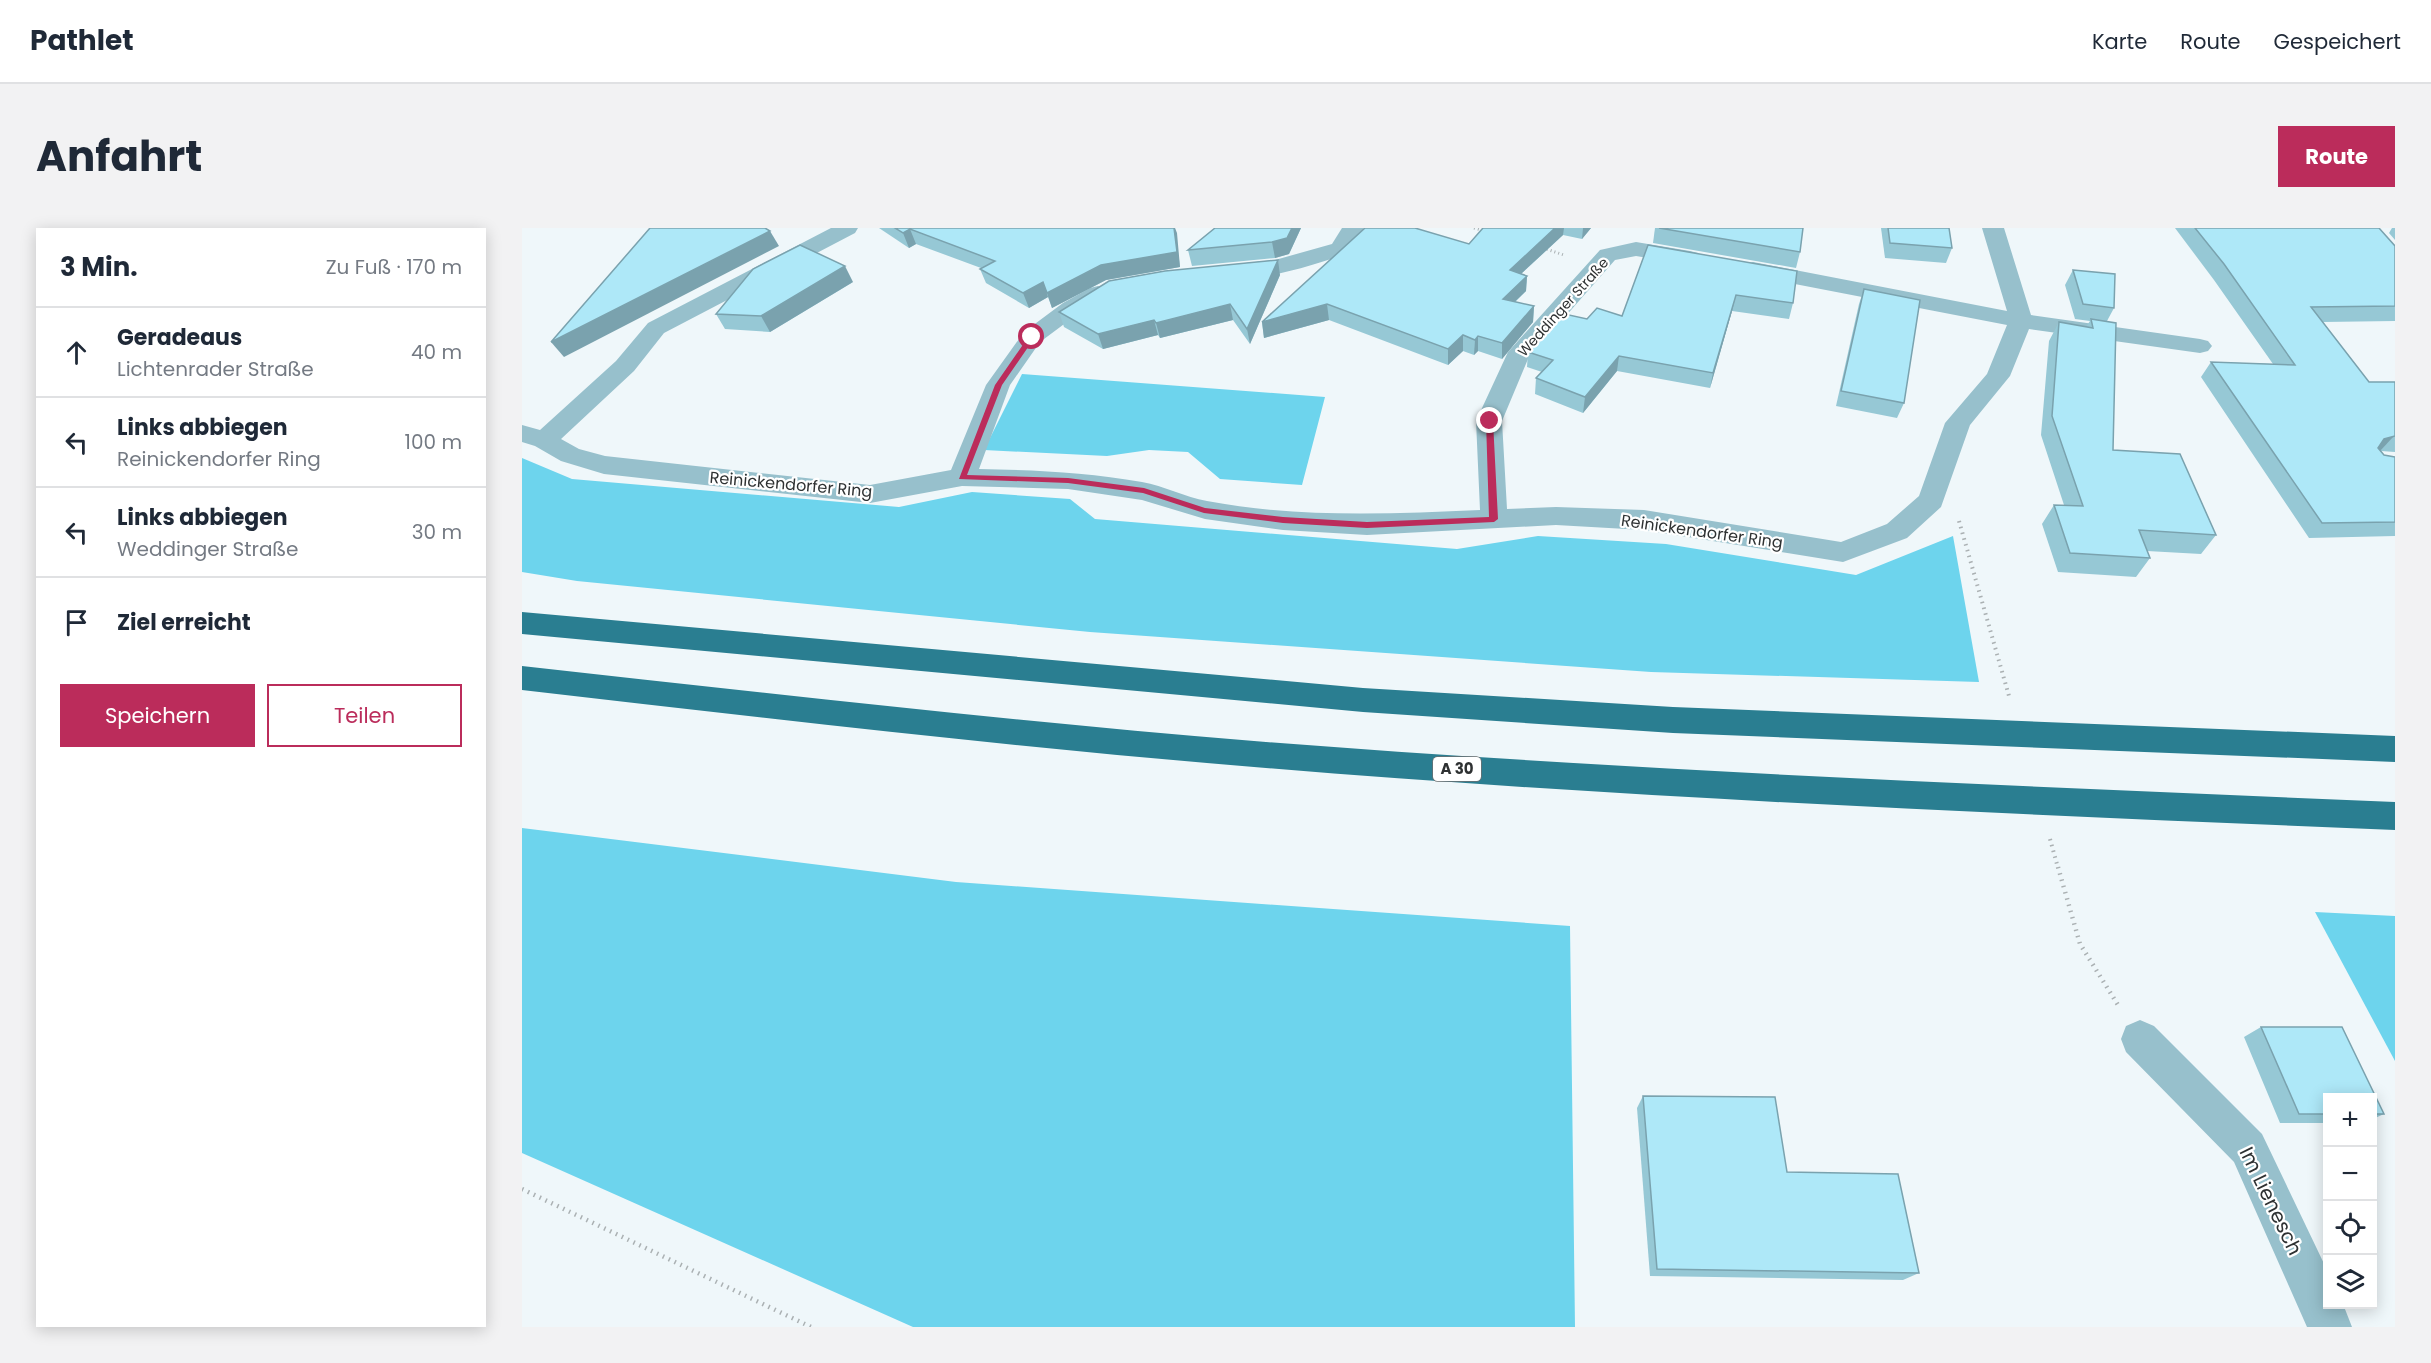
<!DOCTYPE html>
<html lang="de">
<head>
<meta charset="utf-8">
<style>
  :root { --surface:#fff; --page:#f2f2f3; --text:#1f2937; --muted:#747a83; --line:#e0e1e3; --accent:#bb2c5b }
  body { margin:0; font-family:Poppins,sans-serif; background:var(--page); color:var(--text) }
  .controls { position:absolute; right:18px; bottom:18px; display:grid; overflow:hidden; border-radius:0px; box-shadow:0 3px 15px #0003 }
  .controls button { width:54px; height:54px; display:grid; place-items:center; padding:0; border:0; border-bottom:2px solid var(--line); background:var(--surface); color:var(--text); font:30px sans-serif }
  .stop { position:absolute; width:18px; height:18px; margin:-14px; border:4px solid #bb2c5b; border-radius:50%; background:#fff }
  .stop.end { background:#bb2c5b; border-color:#fff; box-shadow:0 2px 6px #0008 }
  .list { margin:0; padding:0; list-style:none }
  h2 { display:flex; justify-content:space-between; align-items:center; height:78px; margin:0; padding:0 24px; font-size:26px }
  h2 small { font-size:20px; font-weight:400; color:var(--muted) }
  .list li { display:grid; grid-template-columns:39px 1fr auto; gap:18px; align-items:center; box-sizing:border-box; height:90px; padding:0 24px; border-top:2px solid var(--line) }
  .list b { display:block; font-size:22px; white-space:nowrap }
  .list p { margin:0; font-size:20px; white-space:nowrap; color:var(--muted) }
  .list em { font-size:20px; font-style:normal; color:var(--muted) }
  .actions { display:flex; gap:12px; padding:18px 24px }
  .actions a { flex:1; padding:14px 0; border:2px solid var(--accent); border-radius:0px; text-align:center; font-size:21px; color:var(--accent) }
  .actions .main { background:var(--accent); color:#fff }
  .icon { flex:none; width:33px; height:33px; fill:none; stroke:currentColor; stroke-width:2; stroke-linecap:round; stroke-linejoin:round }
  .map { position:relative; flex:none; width:1873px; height:1099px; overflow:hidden; border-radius:0px }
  header { display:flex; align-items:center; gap:36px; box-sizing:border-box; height:84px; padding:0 30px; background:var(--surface); border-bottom:2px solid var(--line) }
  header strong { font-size:28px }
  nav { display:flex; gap:33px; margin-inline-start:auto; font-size:21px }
  .intro { display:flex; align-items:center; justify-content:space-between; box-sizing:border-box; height:144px; padding:0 36px }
  h1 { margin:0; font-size:42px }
  .button { padding:15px 27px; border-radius:0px; background:var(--accent); color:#fff; font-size:21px; font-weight:700 }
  main { display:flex; gap:36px; padding:0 36px }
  aside { flex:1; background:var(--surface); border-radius:0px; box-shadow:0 3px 15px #0003 }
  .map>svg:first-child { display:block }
  .green { fill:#6dd4ed }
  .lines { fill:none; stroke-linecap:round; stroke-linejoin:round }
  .path-far2 { stroke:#abb1b3; stroke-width:3; stroke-dasharray:1 3; stroke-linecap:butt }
  .path-far1 { stroke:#abb1b3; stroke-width:4; stroke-dasharray:1.5 4.5; stroke-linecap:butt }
  .path { stroke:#abb1b3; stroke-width:4.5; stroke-dasharray:1.5 5; stroke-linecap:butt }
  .street { fill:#97c0cc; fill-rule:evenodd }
  .highway { fill:#2a7e91; fill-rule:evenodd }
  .wall { fill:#96c8d5 }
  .shaded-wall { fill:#7aa2ae }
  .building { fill:#aee8f8; stroke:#7aa2ae; stroke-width:1.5 }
  .route { fill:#bb2c5b }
  .labels { text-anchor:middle; stroke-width:4.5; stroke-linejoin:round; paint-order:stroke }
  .far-street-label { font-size:14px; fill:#2e3132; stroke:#fff }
  .shield { fill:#fff; stroke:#6d6f70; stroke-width:1.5 }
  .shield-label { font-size:15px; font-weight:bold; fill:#2e3132 }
  .street-label { font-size:16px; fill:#2e3132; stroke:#fff }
  .near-street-label { font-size:20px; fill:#2e3132; stroke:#fff }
</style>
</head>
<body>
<header>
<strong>Pathlet</strong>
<nav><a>Karte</a><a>Route</a><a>Gespeichert</a></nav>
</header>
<div class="intro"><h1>Anfahrt</h1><a class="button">Route</a></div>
<main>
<aside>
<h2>3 Min.<small>Zu Fuß · 170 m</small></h2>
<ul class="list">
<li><svg class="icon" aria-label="ahead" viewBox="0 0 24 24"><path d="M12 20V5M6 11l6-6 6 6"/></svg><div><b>Geradeaus</b><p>Lichtenrader Straße</p></div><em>40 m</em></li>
<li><svg class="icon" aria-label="left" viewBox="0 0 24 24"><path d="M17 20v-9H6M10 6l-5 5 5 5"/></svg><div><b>Links abbiegen</b><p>Reinickendorfer Ring</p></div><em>100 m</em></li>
<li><svg class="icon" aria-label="left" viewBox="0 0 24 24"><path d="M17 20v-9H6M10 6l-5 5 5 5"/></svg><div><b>Links abbiegen</b><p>Weddinger Straße</p></div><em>30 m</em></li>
<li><svg class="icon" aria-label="arrive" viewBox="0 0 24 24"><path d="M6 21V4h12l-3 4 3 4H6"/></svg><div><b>Ziel erreicht</b></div></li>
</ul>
<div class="actions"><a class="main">Speichern</a><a>Teilen</a></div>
</aside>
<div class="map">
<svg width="1873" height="1099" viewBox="0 0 1873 1099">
  <rect width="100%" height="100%" fill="#eff7fa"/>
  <g class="green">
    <polygon points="500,146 803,169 780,257 698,251 666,224 627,222 585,228 462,222"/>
    <polygon points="0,230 50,251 377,279 450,264 548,271 573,291 935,321 1016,308 1144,316 1334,347 1431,308 1457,454 1129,444 568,404 55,353 0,344"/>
    <polygon points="0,600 434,654 1048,698 1053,1099 391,1099 0,925"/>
    <polygon points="1793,684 1873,688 1873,833"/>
  </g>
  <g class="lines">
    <g class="path-far2">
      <polyline points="952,0 962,3"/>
      <polyline points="1021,20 1042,27"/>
    </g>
    <g class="path-far1">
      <polyline points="1437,293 1487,468"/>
      <polyline points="1528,611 1536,640"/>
    </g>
    <g class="path">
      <polyline points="1536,639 1558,716 1596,777"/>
      <polyline points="0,961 289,1099"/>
    </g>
    <g class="street">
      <path d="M309,0H336L333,5L142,105L112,143L39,211L57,221L83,228L348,257L429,242L464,157L502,104L541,75L568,60L576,58L584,60L587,65L584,70L557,85L518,114L488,157L457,241C512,242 565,244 620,254C642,258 663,269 685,273C775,290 867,286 958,282L954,193L986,124L1078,22L1114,14L1168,23L1176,25L1179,30L1176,35L1168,37L1114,28L1093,32L1006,131L980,193L985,281L1034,279L1122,282L1319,314L1365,296L1397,268L1423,195L1465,146L1485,97L1231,48L1223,46L1220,41L1223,36L1231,34L1485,83L1460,0H1482L1509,87L1678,111L1686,113L1690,118L1686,123L1678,125L1507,101L1488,148L1448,197L1419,279L1385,310L1321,334L1122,302L1034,297L845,307L761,302L683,291L620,272L546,261L440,258L348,275L82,246L39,233L13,218L0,214V197L18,202L94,133L126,95Z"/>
      <path d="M820,0H842L826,26C791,36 740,56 704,47L701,42L704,37L753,32L810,16Z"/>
      <polygon points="1618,792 1632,798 1740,906 1806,1044 1806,1076 1821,1076 1830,1099 1785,1099 1712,934 1604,824 1599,811 1604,798"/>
    </g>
    <g class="highway">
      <polygon points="0,384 841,460 1151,479 1873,508 1873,534 1151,505 841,484 0,406"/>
      <path d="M0,438C244,465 488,493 732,513C1112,543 1493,558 1873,574V602C1493,586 1112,571 732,539C488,519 244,490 0,462Z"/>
    </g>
  </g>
  <g class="wall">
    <polygon points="357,0 653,0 658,39 584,52 530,80 526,69 507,80 464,55 458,41 459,40 394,16 387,20"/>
    <polygon points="693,0 779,0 767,26 753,30 670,38 666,22"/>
    <polygon points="961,0 1069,0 1060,11 1041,7 999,46 1005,48 1004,63 993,74 1012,78 1011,94 980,131 956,123 952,127 941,123 926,137 807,92 742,110 740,94 947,16"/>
    <polygon points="1133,0 1281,0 1278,24 1274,40 1131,15"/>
    <polygon points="1359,0 1427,0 1430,20 1424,35 1363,30"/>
    <polygon points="1653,0 1857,0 1873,18 1873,93 1801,94 1847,154 1873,154 1873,224 1859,223 1862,227 1873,229 1873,308 1787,310 1679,149 1689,134 1751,136 1692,52"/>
    <polygon points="1870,0 1873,0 1873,12 1867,5"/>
    <polygon points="1126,17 1271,75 1267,91 1210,83 1188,160 1095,143 1061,185 1013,166 1014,150 1020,144 1005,139 1006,124 1065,91 1100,88"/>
    <polygon points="1551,42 1592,80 1585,93 1591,222 1694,307 1679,326 1625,323 1628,330 1614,349 1536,344 1520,296 1532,277 1542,277 1519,207 1527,113 1537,94 1564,99 1568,93 1553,91 1543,57"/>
    <polygon points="758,47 728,116 711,92 638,110 636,107 581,121 542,99 537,84"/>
    <polygon points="331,54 248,104 203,101 194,86"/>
    <polygon points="1342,61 1382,175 1375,190 1314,178 1337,76"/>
    <polygon points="1739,799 1820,799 1862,886 1851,891 1851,870 1806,870 1806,895 1758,895 1722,809"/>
    <polygon points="1121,868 1265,944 1397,1045 1381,1052 1128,1048 1115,880"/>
  </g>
  <g class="shaded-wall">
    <polygon points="652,0 653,0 655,5 658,39 584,52 530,80 525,65"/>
    <polygon points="770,0 779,0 767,26 753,30 750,14"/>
    <polygon points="1033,0 1042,0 1041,7 987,57 988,42"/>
    <polygon points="1061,0 1069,0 1060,11"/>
    <polygon points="388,1 394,16 387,20 381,5"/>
    <polygon points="248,3 257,18 42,129 29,114"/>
    <polygon points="756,32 758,47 728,116 725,101"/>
    <polygon points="323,38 331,54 248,104 239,88"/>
    <polygon points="1005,48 1004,63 980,86 981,71"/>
    <polygon points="521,54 526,69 507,80 501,65"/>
    <polygon points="1214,67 1210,83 1188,160 1191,145"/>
    <polygon points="708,76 711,92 638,110 634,95"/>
    <polygon points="805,76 807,92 742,110 740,94"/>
    <polygon points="1012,78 1011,94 980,131 980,115"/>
    <polygon points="632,92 636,107 581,121 576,106"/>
    <polygon points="941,107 941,123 926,137 926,121"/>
    <polygon points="956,108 956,123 952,127 953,112"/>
    <polygon points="1097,128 1095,143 1061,185 1063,169"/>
    <polygon points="1872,208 1858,223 1848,226 1862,211"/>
  </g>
  <g class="building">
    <polygon points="128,0 243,0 248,3 29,114"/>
    <polygon points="373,0 652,0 655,24 579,37 525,65 521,54 501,65 458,41 473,33 388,1 381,5"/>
    <polygon points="693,0 770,0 765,10 750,14 666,22"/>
    <polygon points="843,0 893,0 947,16 961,0 1033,0 988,42 1005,48 981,71 1012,78 980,115 956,108 953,112 941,107 926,121 805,76 740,94"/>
    <polygon points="1137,0 1281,0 1278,24"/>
    <polygon points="1366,0 1427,0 1430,20 1368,15"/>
    <polygon points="1673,0 1857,0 1873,18 1873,78 1789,79 1847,154 1873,154 1873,208 1862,211 1856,220 1862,227 1873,229 1873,294 1800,295 1689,134 1773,137 1702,36"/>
    <polygon points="278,17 323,38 239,88 194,86 231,41"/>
    <polygon points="1126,17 1275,43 1271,75 1214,67 1191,145 1097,128 1063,169 1014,150 1031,132 1006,124 1009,117 1038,85 1065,91 1075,80 1100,88"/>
    <polygon points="756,32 725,101 708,76 634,95 632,92 576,106 537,84 587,53 643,43"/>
    <polygon points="1551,42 1593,46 1592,80 1561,76"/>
    <polygon points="1342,61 1398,72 1382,175 1319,163"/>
    <polygon points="1569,91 1594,95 1591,222 1658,226 1694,307 1617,302 1628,330 1548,325 1532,277 1561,278 1530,188 1537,94 1571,100"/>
    <polygon points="1739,799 1820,799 1862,886 1851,886 1851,870 1806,870 1806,886 1777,886"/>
    <polygon points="1121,868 1253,869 1265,944 1376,946 1397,1045 1135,1041"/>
  </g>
  <polygon class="route" points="507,108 513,109 480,157 445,247 546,250 622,260 683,280 761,289 845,294 967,289 964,193 968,191 971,193 976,291 972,294 845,300 761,295 682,285 621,265 546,255 437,251 473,157"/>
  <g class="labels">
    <g class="far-street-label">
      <text transform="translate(1041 79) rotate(-48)" y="5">Weddinger Straße</text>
    </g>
    <rect class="shield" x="911" y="529" width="48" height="24" rx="4.5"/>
    <g class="shield-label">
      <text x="935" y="546">A 30</text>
    </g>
    <g class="street-label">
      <text transform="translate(269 256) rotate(5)" y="6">Reinickendorfer Ring</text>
      <text transform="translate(1180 303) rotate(8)" y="6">Reinickendorfer Ring</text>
    </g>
    <g class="near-street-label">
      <text transform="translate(1749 973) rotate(64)" y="7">Im Lienesch</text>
    </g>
  </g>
</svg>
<div class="controls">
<button>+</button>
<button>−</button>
<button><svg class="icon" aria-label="locate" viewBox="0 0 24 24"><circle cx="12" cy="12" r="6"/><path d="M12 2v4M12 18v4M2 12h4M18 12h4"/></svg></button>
<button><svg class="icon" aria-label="layers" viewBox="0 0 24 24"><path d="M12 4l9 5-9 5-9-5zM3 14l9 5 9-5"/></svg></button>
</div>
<div class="stop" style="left:510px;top:109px"></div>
<div class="stop end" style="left:968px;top:193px"></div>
</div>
</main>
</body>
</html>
